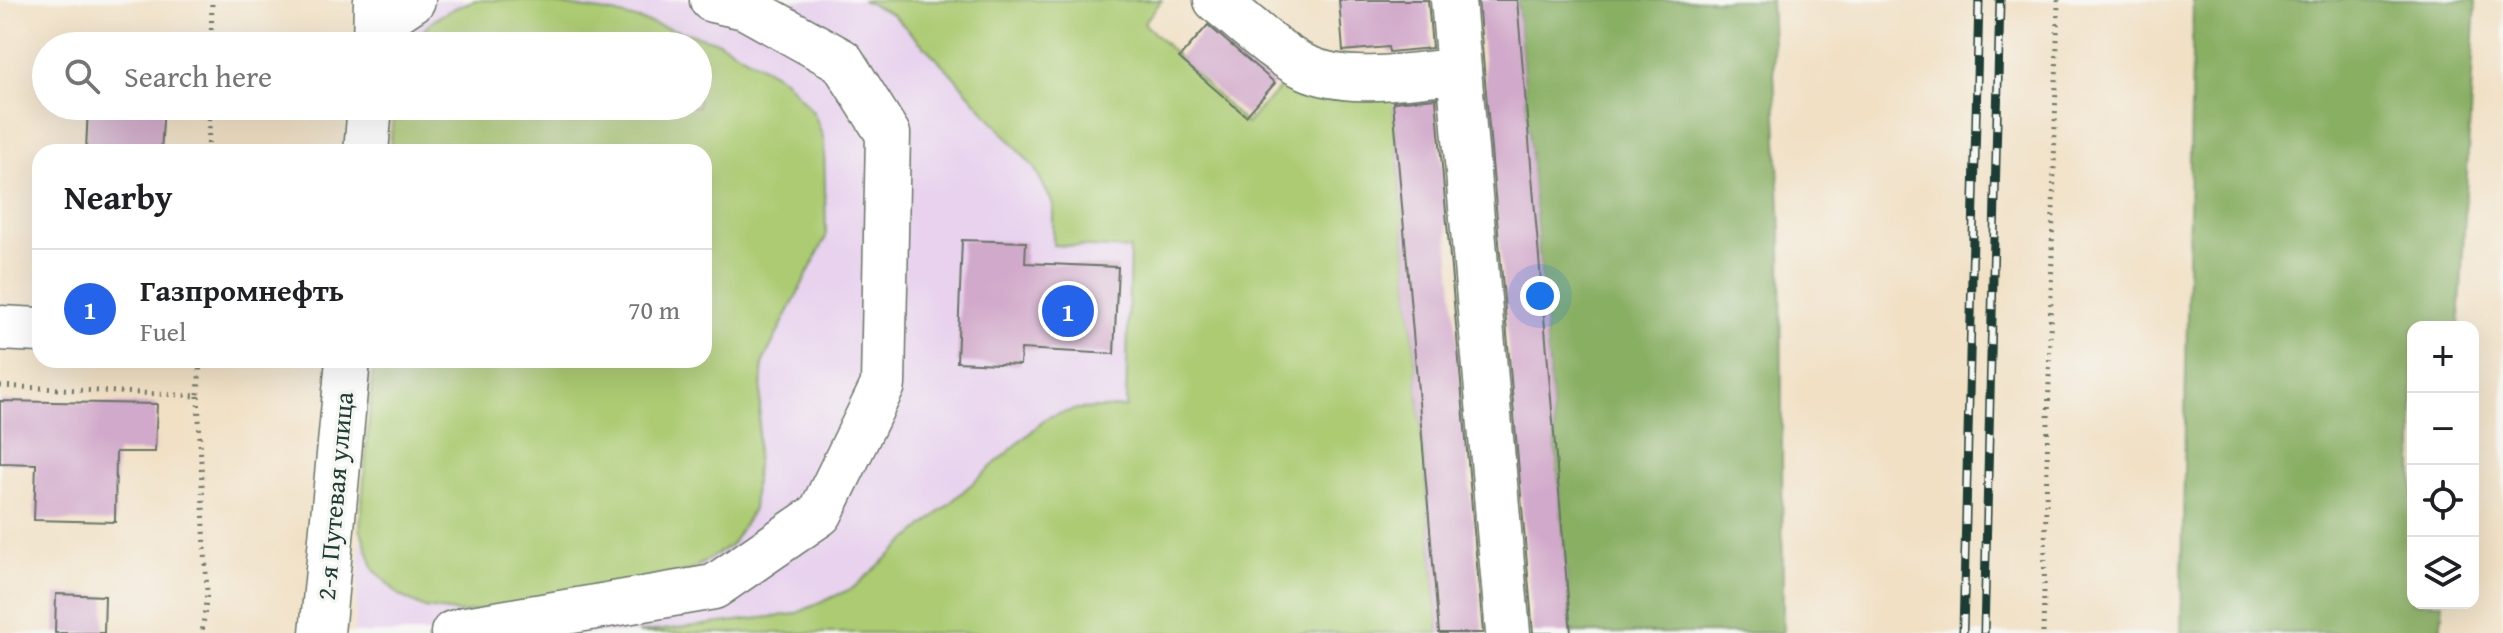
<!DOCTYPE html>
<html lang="en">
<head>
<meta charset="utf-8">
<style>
  :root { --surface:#fff; --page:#f2f2f2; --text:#202124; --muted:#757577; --line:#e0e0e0; --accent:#2563eb }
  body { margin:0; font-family:"Gentium Book Plus",serif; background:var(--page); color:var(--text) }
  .controls { position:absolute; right:24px; bottom:24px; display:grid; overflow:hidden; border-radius:16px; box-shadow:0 8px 32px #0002 }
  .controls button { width:72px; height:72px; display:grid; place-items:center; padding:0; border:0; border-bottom:2px solid var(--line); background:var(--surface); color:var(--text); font:40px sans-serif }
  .you { position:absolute; left:1540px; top:296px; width:28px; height:28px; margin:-20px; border:6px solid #fff; border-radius:50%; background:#1a73e8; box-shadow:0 0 0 12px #1a73e833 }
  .badge { display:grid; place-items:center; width:52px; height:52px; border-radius:50%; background:var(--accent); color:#fff; font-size:26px; font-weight:700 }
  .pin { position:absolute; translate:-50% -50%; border:4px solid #fff; box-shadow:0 2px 8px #0006 }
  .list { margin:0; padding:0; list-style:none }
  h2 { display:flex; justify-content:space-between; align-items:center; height:104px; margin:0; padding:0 32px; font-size:34px }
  h2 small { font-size:26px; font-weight:400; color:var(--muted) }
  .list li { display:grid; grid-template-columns:52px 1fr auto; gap:24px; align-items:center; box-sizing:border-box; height:120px; padding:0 32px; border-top:2px solid var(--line) }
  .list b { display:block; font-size:30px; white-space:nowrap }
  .list p { margin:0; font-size:26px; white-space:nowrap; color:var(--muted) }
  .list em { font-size:26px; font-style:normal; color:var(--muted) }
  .icon { flex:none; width:44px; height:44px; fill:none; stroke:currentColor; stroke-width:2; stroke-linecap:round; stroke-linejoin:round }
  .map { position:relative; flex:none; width:2503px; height:633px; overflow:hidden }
  .search { position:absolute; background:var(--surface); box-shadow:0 8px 32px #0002; left:32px; top:32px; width:680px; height:88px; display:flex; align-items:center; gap:20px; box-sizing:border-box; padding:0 28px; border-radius:44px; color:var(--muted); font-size:30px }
  .panel { position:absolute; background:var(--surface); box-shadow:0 8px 32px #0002; left:32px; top:144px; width:680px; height:224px; border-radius:24px }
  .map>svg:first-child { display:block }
  .built { fill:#e8d2ee }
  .green { fill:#accb72; stroke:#668453; stroke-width:2 }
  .forest { fill:#89af64; stroke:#54764c; stroke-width:2 }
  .building { fill:#d1a9ca }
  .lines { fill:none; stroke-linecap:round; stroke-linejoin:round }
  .minor-casing { stroke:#687666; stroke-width:47 }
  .path { stroke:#687666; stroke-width:5; stroke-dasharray:2 6; stroke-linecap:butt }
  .minor { stroke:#fff; stroke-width:44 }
  .rail-casing { stroke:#1f3d34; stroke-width:9 }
  .rail { stroke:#f6f6f2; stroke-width:6; stroke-dasharray:18; stroke-linecap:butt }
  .labels { text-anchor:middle; stroke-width:7; stroke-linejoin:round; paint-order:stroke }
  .street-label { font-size:26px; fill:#1f3d34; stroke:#f6f6f2 }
</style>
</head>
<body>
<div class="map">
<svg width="2503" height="633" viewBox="0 0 2503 633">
  <rect width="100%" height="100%" fill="#f6f6f2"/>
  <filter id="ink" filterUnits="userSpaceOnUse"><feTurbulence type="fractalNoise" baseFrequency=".0125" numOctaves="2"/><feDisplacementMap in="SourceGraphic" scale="16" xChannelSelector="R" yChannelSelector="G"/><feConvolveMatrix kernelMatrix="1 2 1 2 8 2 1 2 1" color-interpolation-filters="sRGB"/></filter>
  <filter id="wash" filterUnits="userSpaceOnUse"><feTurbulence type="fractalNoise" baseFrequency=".006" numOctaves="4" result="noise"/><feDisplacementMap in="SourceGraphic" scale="32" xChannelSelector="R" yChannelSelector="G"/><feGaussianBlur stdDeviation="1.8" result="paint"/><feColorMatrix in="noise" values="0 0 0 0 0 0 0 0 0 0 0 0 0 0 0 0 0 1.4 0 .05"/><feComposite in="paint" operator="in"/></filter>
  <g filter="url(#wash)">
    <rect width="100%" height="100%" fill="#f1e0c4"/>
    <polygon class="built" points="405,0 862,0 892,14 949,71 1035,169 1053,204 1130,249 1126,408 1077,409 1048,417 853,588 795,614 637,633 354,633 374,360 704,360 704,152 390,152 394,106 698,106 698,46 400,46"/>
    <g class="green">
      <path d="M476,0H529L614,13L719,42L784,79L814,113L824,140L826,237L763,362L753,510L731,545L690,571L463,613L425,608L400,596L374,570L360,528L374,360H704V152H390L394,106H698V46H413C426,20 449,9 476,0Z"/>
      <polygon points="862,0 1162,0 1144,23 1246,124 1284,83 1309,90 1430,90 1443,97 1441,104 1394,109 1439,633 637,633 795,614 853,588 1048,417 1077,409 1126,407 1130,249 1053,245 1053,204 1035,169 949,71 892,14"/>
    </g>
    <g class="forest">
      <polygon points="1517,0 1771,0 1781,232 1783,633 1571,633"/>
      <polygon points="2193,0 2476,0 2459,327 2413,327 2413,603 2443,603 2440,633 2181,633"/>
    </g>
    <g id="blocks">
      <g class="building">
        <polygon points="1339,0 1428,0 1432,48 1389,52 1388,47 1343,51"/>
        <polygon points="1478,0 1517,0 1571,633 1533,633"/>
        <polygon points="1208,25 1275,83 1246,116 1179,58"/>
        <polygon points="1436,98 1483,633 1439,633 1393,102"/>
        <polygon points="88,106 164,106 161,152 86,151"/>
        <polygon points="962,240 1026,242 1025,263 1118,267 1114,354 1021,349 1020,365 957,362"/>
        <polygon points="0,401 157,404 155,452 116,452 115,522 34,520 36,464 0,463"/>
        <polygon points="56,594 105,596 104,633 55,633"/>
      </g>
    </g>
  </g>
  <g filter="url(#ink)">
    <use href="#blocks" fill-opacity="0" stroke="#687666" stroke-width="2"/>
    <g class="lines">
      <g class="minor-casing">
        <g id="minor">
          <path d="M1216,0C1241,19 1278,55 1305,67C1351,88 1411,74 1459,71"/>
          <polyline points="1453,0 1508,633"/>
          <polyline points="377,24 413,0"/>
          <polyline points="375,46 376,0"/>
          <polyline points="366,152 370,106"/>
          <polyline points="0,328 40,330"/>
          <polyline points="322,633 348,360"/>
          <polyline points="453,633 466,629 714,587 820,514 883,385 888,134 842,61 745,7 712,0"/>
        </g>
      </g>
      <g class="path">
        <polyline points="211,46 212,0"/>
        <polyline points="208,152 210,106"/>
        <polyline points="0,386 198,396 200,360"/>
        <polyline points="198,396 207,593 202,633"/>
        <polyline points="2043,633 2058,0"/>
      </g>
      <use href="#minor" class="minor"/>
      <g class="rail-casing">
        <g id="rail">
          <polyline points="1963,633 1979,0"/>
          <polyline points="1984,633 2000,0"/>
        </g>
      </g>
      <use href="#rail" class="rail"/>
    </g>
  </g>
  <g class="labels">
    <g class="street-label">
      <text transform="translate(335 496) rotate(-85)" y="9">2-я Путевая улица</text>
    </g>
  </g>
</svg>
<div class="controls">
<button>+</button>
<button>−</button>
<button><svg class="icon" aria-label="locate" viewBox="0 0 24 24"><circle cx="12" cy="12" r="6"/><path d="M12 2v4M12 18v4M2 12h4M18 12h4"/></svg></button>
<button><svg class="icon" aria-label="layers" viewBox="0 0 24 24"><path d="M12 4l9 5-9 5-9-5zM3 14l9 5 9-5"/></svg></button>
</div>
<div class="you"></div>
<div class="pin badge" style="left:1068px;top:311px">1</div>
<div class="search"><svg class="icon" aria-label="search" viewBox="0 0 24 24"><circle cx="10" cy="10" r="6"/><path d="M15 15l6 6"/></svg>Search here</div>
<section class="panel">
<h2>Nearby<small></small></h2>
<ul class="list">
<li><span class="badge">1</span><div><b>Газпромнефть</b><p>Fuel</p></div><em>70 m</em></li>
</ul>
</section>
</div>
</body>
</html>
